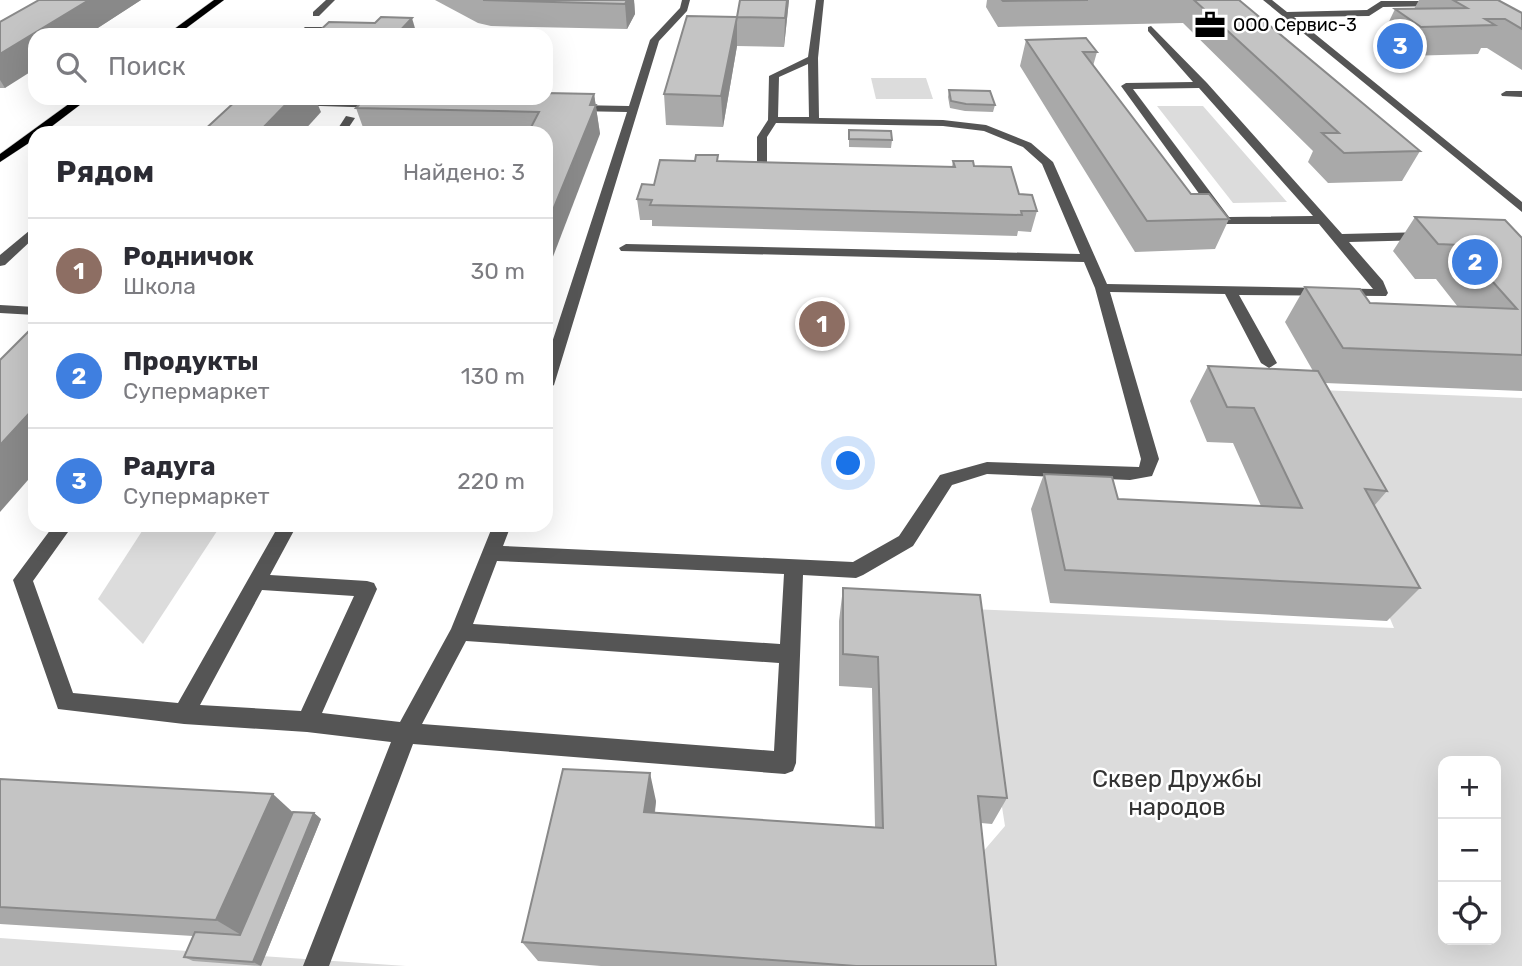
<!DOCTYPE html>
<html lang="ru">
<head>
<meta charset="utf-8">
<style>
  :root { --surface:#fff; --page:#f2f2f3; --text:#2b2b33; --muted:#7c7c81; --line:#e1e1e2; --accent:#000 }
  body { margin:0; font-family:Rubik,sans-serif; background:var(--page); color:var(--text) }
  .controls { position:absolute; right:21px; bottom:21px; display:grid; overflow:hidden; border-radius:14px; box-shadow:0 7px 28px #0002 }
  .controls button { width:63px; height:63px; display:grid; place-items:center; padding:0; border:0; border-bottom:2px solid var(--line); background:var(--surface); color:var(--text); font:35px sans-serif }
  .you { position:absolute; left:849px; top:464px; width:24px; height:24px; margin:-18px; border:5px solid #fff; border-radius:50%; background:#1a73e8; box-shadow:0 0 0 10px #1a73e833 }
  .badge { display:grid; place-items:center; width:46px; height:46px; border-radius:50%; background:var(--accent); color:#fff; font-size:23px; font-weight:700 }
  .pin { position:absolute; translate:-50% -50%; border:4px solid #fff; box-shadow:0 2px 7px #0006 }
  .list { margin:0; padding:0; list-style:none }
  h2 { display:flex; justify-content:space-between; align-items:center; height:91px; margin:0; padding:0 28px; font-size:30px }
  h2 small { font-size:23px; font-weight:400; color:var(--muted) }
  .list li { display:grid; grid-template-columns:46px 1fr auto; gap:21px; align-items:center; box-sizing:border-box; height:105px; padding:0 28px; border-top:2px solid var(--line) }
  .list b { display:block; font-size:26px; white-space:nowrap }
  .list p { margin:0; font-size:23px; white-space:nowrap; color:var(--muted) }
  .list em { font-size:23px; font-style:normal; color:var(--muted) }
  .icon { flex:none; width:38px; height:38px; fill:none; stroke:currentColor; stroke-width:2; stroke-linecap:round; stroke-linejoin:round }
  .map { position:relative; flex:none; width:1522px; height:966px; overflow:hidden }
  .search { position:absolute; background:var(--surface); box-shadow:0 7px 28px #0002; left:28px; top:28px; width:525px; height:77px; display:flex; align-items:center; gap:18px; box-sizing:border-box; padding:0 24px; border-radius:21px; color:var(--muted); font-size:26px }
  .panel { position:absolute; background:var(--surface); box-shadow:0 7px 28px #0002; left:28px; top:126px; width:525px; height:406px; border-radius:21px }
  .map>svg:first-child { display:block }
  .green { fill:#dcdcdc; fill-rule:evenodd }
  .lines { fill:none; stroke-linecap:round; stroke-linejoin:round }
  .major-casing { stroke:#dbdbdb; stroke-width:1 }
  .minor { fill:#555; fill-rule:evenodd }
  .major { fill:#000; fill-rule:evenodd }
  .wall { fill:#a9a9a9 }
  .shaded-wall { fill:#898989 }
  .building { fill:#c4c4c4; stroke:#898989; stroke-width:2 }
  .labels { text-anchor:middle; stroke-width:5; stroke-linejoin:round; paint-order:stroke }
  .far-poi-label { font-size:18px; fill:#000; stroke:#fff; text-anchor:start }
  .near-park-label { font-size:24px; fill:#333; stroke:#fff }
</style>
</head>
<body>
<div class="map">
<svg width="1522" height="966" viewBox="0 0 1522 966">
  <rect width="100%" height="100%" fill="#fff"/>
  <g class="green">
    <polygon points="871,78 926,78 933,99 876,99"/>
    <polygon points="1157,106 1203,106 1287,202 1233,203"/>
    <path d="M1294,389L1522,398V966H991L981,854L1005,826L971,609L1394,628ZM1443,761H1496V940H1443Z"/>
    <polygon points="146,525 221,525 143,644 98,599"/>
    <polygon points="0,938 406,966 0,966"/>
  </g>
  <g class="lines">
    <g class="major-casing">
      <g id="major">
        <polygon points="214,0 224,0 177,35 166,35"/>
        <polygon points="77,98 89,98 43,133 35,133 35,139 0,162 0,154"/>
      </g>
    </g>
    <g class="minor">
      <polygon points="326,0 335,0 319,16 313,16 313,12"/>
      <polygon points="682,0 690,0 687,11 659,41 554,385 546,390 546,361 627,112 574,111 569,108 574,105 629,106 650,40 680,8"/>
      <path d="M816,0H824L818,58L819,118L943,120L986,125L1031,143L1053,162L1107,284L1373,289L1319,224H1221L1121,86L1126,83L1193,82L1148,31V27L1151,26L1207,83L1342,234L1427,232L1433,236L1427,240L1349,242L1383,281L1388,293L1386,296L1239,295L1277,363L1269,368L1261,363L1225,294L1110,292L1159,459L1152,476L1130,480L987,474L952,485L913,546L863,575L856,578L803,575L796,763L793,771L785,774L413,744L329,966H303L391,742L307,732L184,724L58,709L13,580L54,525H73L33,581L73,693L178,703L279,525H297L270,575L367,581L374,583L377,589L322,713L400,722L451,629L493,525H511L503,546L853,562L899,536L940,475L987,462L1139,467L1141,459L1095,288L1084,262L621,251L619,248L626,244L1080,254L1042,164L1023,147L984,131L943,126L776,123L767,137V168L780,171L774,174L757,173V137L768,120L769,76L808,57ZM808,64L809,117H778L779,77ZM1199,88L1313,216L1229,217L1133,89ZM497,561L784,574L780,644L473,624ZM262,590L354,596L301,711L200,705ZM466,641L779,663L774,751L422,724Z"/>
      <polygon points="1263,0 1272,0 1287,12 1367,10 1381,1 1443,1 1440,6 1383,7 1369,16 1294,17 1522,202 1522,212"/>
      <polygon points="305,27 344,27 348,30 344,33 295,35"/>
      <polygon points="393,28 420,28 434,35 390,33 388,31"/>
      <polygon points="1506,91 1522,91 1522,97 1502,96 1501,94"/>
      <polygon points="294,100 382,102 387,105 382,108 290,105 290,101"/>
      <polygon points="346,116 355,118 345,133 335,133"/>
      <polygon points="35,226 35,237 5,265 0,266 0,255"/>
      <polygon points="0,305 35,307 35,315 0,313"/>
    </g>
    <use href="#major" class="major"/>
  </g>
  <g class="wall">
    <polygon points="39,0 141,0 87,35 35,35 5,88 0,88 0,22"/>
    <polygon points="435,0 634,0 635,14 627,29 491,26 478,23"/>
    <polygon points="789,0 784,47 737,46 723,127 666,125 664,94 737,17"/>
    <polygon points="987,0 1239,0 1420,151 1402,181 1328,183 1308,162 1313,151 1183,23 998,27 986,7"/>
    <polygon points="1419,0 1498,0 1522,13 1522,70 1487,48 1481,48 1478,54 1405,56 1381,38 1395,9 1414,9"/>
    <polygon points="1026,40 1097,52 1093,66 1191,194 1229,219 1215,249 1135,252 1020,66"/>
    <polygon points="949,90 995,105 993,112 965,111 950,108 948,97"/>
    <polygon points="594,94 600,134 365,133 356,108"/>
    <polygon points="849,130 892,140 891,148 849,147"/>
    <polygon points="695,161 952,167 953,161 974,166 1019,194 1037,211 1031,232 1018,231 1017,236 652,226 652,220 640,220 637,199 654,185"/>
    <polygon points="1415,217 1522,238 1522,391 1325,383 1387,491 1374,506 1420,588 1387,621 1050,603 1031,509 1044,474 1118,499 1261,506 1233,443 1207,442 1190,401 1208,366 1313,371 1285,322 1305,287 1370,303 1458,307 1436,279 1415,279 1393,251"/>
    <polygon points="360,525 451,525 449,531 362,527"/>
    <polygon points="843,588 1007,798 992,824 981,823 996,966 601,966 538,961 522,942 656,801 655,813 875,827 872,688 839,686 839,621"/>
    <polygon points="0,779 293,812 314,813 321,819 261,966 193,961 184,957 193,936 0,924"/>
  </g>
  <g class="shaded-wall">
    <polygon points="89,0 141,0 87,35 35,35 35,69 5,88 0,80 0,54"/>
    <polygon points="627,0 634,0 635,14 627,29 625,4"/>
    <polygon points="787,0 789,0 784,47 785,18"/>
    <polygon points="737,17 737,46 723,127 721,96"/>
    <polygon points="412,18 417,35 396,35"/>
    <polygon points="594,94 600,134 546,275 546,227"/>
    <polygon points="292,98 315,98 321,112 302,133 258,133"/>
    <polygon points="35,407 35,472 0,512 0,445"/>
    <polygon points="650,773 656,801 651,838 644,812"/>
    <polygon points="273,794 299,818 248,939 216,920"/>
    <polygon points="314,813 321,819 261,966 253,962"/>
  </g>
  <g class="building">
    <polygon points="39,0 89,0 0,54 0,22"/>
    <polygon points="483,0 627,0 625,4"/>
    <polygon points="740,0 787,0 785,18 737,17 721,96 664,94 687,16 737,17"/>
    <polygon points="1002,0 1088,0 1003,1"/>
    <polygon points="1194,0 1239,0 1420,151 1344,153 1322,133 1339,133"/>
    <polygon points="1453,0 1498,0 1522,13 1522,29 1505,19 1485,19 1495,25 1421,27 1395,9 1467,8"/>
    <polygon points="381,17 412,18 396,35 315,35 329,22 375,23"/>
    <polygon points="1086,38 1097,52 1083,52 1191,194 1209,194 1229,219 1147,221 1026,40"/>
    <polygon points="949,90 990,91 995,105 966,104 951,101"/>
    <polygon points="546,93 594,94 590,105 596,105 546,227 546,133 528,133 539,112 356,108 365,98 546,98"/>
    <polygon points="239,98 292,98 258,133 201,133"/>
    <polygon points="849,130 891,131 892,140 849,139"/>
    <polygon points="696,155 718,155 717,161 955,167 953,161 973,161 974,166 1011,167 1019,194 1032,195 1037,211 1021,211 1022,215 650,205 652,200 637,199 642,184 654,185 660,160 695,161"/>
    <polygon points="1415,217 1505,220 1522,238 1522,355 1343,348 1305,287 1360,289 1370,303 1517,309 1460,245 1438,244"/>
    <polygon points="35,325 35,407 0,445 0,360"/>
    <polygon points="1208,366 1318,371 1387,491 1365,489 1420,588 1065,570 1044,474 1112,477 1118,499 1302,508 1254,408 1227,407"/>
    <polygon points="843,588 980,595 1007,798 978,796 996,966 856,966 522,942 563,769 650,773 644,812 883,828 878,657 843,654"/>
    <polygon points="0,779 273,794 216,920 0,907"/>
    <polygon points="293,812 314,813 253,962 184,957 195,932 240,935"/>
  </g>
  <defs>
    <g id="office-bare" transform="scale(2.415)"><path d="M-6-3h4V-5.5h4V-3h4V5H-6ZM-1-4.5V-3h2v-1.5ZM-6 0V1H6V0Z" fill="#000" stroke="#fff" stroke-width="2.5" paint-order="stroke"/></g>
  </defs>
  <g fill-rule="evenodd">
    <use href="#office-bare" x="1210" y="25"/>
  </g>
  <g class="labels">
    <g class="far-poi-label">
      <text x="1233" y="31">ООО Сервис-3</text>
    </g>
    <g class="near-park-label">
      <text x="1177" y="787">Сквер Дружбы<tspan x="1177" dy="28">народов</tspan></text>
    </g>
  </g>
</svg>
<div class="controls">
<button>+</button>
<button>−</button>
<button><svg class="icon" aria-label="locate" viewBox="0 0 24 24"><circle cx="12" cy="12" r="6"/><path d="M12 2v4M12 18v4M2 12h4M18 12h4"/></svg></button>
</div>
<div class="you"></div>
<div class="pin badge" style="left:822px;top:324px;background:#8d6e63">1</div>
<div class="pin badge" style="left:1475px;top:262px;background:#3f7fe0">2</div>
<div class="pin badge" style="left:1400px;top:46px;background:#3f7fe0">3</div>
<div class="search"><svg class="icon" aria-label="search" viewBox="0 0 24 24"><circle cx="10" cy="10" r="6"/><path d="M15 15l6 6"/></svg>Поиск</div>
<section class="panel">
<h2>Рядом<small>Найдено: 3</small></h2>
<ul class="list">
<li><span class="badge" style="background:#8d6e63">1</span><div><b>Родничок</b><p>Школа</p></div><em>30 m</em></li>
<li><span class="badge" style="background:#3f7fe0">2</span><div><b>Продукты</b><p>Супермаркет</p></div><em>130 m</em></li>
<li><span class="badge" style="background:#3f7fe0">3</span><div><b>Радуга</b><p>Супермаркет</p></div><em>220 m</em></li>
</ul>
</section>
</div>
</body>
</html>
